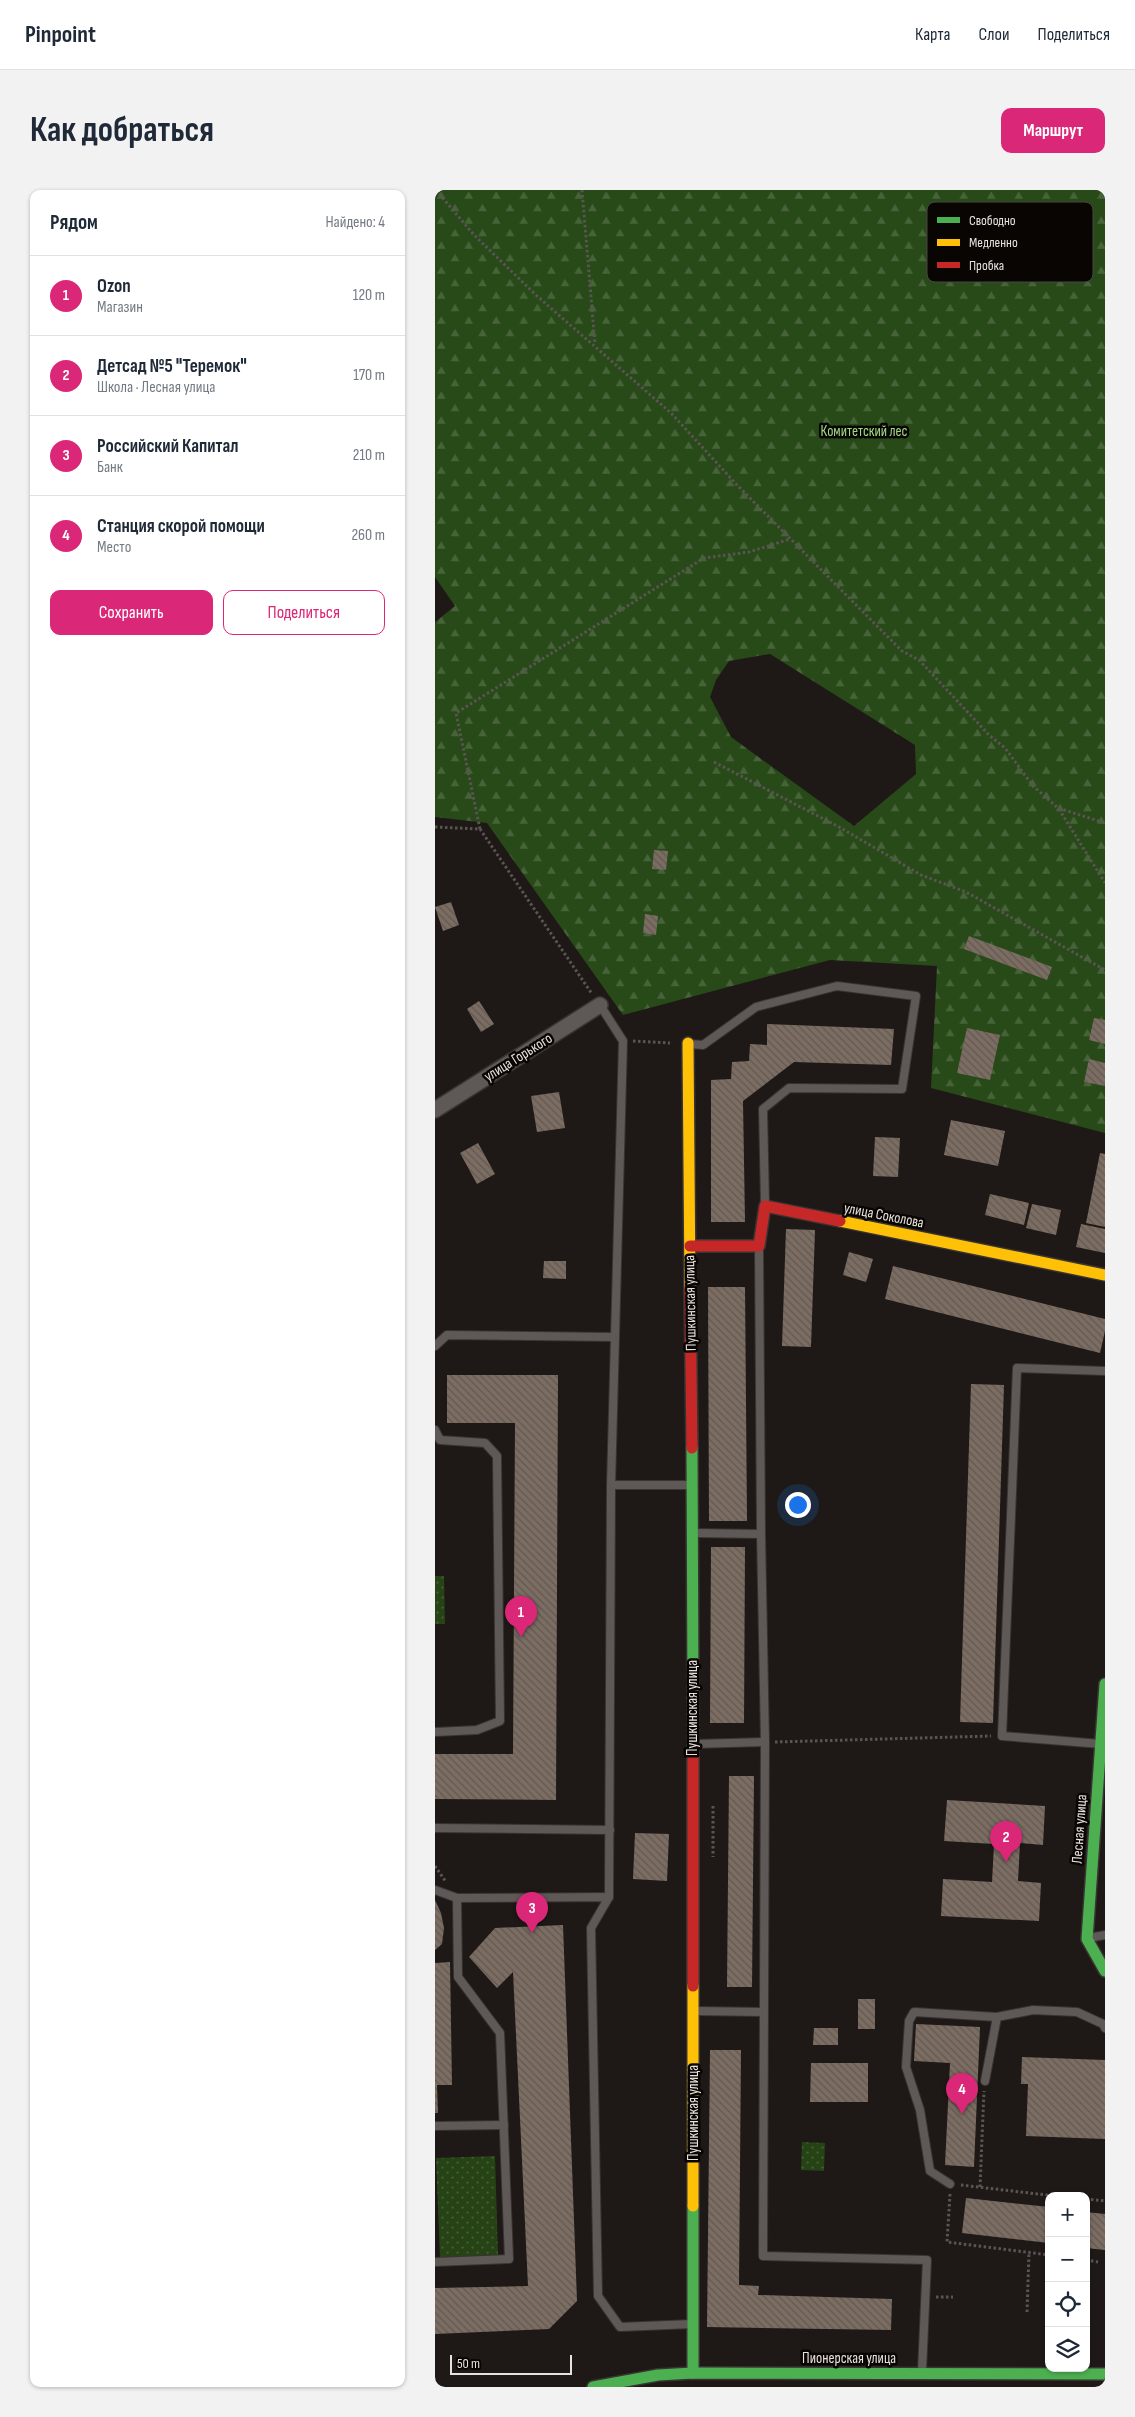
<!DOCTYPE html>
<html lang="ru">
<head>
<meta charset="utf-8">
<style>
  :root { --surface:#fff; --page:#f2f2f3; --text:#1f2937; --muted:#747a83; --line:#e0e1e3; --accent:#db2777 }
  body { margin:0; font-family:"Sofia Sans Condensed",sans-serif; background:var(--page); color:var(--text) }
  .controls { position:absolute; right:15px; bottom:15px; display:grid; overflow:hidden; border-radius:10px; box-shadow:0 1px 4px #0004 }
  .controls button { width:45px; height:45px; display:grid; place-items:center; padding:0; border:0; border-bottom:1px solid var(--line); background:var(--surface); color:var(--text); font:25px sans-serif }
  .scale { position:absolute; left:15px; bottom:12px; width:122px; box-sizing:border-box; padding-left:5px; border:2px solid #e8e1dd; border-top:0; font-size:14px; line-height:18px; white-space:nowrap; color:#e8e1dd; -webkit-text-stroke:4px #080503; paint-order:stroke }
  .you { position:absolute; left:362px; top:1314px; width:18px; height:18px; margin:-12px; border:4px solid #fff; border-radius:50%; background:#1a73e8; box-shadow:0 0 0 8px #1a73e833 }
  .badge { display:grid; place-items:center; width:32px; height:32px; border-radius:50%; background:var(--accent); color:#fff; font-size:16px; font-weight:700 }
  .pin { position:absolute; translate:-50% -41px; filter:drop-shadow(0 1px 2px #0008) }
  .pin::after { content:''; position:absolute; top:26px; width:18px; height:15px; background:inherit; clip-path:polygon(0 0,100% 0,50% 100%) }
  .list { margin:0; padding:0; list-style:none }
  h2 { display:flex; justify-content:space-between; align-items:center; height:65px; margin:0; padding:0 20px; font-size:21px }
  h2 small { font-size:16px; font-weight:400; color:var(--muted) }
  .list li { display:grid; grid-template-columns:32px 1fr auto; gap:15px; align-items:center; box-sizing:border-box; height:80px; padding:0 20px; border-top:1px solid var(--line) }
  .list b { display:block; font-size:19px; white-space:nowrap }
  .list p { margin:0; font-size:16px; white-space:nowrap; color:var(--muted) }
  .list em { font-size:16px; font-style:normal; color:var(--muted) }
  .actions { display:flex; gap:10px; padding:15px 20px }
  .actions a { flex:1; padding:11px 0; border:1px solid var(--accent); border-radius:10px; text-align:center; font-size:18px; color:var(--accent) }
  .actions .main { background:var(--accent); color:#fff }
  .icon { flex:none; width:28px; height:28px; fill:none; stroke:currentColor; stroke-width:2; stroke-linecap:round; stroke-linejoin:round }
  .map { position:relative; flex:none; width:670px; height:2197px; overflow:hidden; border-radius:10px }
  header { display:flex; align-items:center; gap:30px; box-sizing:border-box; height:70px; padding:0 25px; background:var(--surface); border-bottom:1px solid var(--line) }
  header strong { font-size:24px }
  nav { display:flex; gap:28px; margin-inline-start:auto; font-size:18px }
  .intro { display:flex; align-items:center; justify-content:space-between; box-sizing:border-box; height:120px; padding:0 30px }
  h1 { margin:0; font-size:35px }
  .button { padding:12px 22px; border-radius:10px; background:var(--accent); color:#fff; font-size:18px; font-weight:700 }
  main { display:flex; gap:30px; padding:0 30px }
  aside { flex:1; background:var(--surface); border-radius:10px; box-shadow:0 1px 4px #0004 }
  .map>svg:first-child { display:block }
  .grass { fill:url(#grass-dots) }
  .forest { fill:url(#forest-firs); fill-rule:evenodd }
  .building { fill:url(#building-back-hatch) }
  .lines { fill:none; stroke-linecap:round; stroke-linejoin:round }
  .lane-casing { stroke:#393432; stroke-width:10 }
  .street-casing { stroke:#393432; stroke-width:18 }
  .fast-casing { stroke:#393432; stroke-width:14 }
  .slow-casing { stroke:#393432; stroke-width:14 }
  .jam-casing { stroke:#393432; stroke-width:14 }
  .path { stroke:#5a5553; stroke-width:3; stroke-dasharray:2.5 2.5; stroke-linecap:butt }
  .lane { stroke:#5e5957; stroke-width:8 }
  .street { stroke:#5e5957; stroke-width:15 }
  .fast { stroke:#4caf50; stroke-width:11 }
  .slow { stroke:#ffc107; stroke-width:11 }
  .jam { stroke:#c62828; stroke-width:11 }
  .labels { text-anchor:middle; stroke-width:5; stroke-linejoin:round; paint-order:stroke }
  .park-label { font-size:15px; fill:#a1db89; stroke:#080503 }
  .street-label { font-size:15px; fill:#e8e1dd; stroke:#080503 }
  .key { fill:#080503; stroke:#4b4744; stroke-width:1 }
  .key-label { font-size:14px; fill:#e8e1dd }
</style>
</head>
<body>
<header>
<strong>Pinpoint</strong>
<nav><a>Карта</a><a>Слои</a><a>Поделиться</a></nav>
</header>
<div class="intro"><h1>Как добраться</h1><a class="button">Маршрут</a></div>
<main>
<aside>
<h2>Рядом<small>Найдено: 4</small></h2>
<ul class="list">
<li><span class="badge">1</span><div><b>Ozon</b><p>Магазин</p></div><em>120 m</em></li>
<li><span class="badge">2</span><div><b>Детсад №5 &quot;Теремок&quot;</b><p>Школа · Лесная улица</p></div><em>170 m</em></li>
<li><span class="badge">3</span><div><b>Российский Капитал</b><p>Банк</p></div><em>210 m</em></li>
<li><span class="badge">4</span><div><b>Станция скорой помощи</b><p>Место</p></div><em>260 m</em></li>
</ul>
<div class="actions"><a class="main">Сохранить</a><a>Поделиться</a></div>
</aside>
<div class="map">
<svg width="670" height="2197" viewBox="0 0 670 2197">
  <defs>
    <pattern id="grass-dots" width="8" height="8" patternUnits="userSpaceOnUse" patternTransform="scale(1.25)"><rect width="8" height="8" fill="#264315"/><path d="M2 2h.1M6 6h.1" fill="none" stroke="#465e37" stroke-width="1.8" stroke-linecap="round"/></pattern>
    <pattern id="forest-firs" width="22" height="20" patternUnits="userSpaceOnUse" patternTransform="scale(1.25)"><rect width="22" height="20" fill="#284918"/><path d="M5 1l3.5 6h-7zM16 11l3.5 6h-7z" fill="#476339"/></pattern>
    <pattern id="building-back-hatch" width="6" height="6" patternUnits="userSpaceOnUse" patternTransform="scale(1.25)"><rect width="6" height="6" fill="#7c6d63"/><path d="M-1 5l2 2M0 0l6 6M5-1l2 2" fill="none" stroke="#615852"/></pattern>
  </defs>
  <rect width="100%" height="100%" fill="#1e1916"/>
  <g class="grass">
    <polygon points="0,1386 9,1386 10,1434 0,1434"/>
    <polygon points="367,1952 390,1953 389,1981 366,1980"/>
    <polygon points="60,1966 63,2065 5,2068 1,1968"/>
  </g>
  <path class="forest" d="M0,0H670V943L496,898L502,776L395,770L188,825L52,633L0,627V432L20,416L0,387ZM335,464L480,555L481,584L419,636L296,547L275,507L281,490L294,471Z"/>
  <g class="building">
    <polygon points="219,660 233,661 231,680 217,679"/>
    <polygon points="16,712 24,735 8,741 0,717"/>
    <polygon points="210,724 223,726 221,745 208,743"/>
    <polygon points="534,746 617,777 612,790 529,759"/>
    <polygon points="44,811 59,834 46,842 32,819"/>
    <polygon points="659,828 670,830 670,854 654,850"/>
    <polygon points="332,834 459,839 456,875 359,872 308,911 310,1032 276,1032 276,890 296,889 297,872 314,871 315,854 332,855"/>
    <polygon points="532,838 565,845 555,890 522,883"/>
    <polygon points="654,869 670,873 670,896 649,892"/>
    <polygon points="124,902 130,938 102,942 96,906"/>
    <polygon points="516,930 570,941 563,976 509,965"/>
    <polygon points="440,947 465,948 463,987 438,986"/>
    <polygon points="43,953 60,984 42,994 25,963"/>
    <polygon points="665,963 670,964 670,1037 651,1033"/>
    <polygon points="555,1004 594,1013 589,1035 550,1025"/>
    <polygon points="597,1014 626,1020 621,1045 591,1038"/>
    <polygon points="646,1034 670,1039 670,1063 641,1057"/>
    <polygon points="351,1039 380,1040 376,1157 347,1156"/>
    <polygon points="414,1062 438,1069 431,1092 408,1085"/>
    <polygon points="109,1071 131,1071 131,1089 108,1088"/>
    <polygon points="458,1076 670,1129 670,1141 665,1163 450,1109"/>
    <polygon points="273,1097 310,1097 312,1331 274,1331"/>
    <polygon points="12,1185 123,1185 121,1610 0,1609 0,1564 78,1564 80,1233 12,1233"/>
    <polygon points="536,1194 569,1195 558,1533 525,1532"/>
    <polygon points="276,1357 310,1357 309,1533 275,1533"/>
    <polygon points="294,1586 319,1586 317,1797 292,1797"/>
    <polygon points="512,1610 610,1616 608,1655 585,1653 583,1691 606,1693 604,1731 506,1726 508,1689 557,1692 559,1654 509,1651"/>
    <polygon points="200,1643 234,1644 232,1691 198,1689"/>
    <polygon points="0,1710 6,1723 9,1738 7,1754 0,1760"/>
    <polygon points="128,1735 142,2111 114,2139 0,2144 0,2098 93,2096 78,1782 62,1798 34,1767 60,1738"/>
    <polygon points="15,1772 17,1895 2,1895 3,1923 0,1923 0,1773"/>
    <rect x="423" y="1809" width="17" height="30"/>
    <polygon points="481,1834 545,1837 539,1977 510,1975 515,1873 479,1871"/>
    <polygon points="379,1838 403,1838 403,1855 378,1855"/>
    <polygon points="275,1860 306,1860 304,2095 324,2096 323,2105 457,2109 456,2140 272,2137"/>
    <polygon points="587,1867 670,1870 670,1949 591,1946 593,1894 586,1894"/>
    <polygon points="376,1873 433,1873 433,1912 375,1912"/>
    <polygon points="531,2008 614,2017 614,2053 527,2043"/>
    <polygon points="651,2022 670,2024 670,2060 651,2058"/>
  </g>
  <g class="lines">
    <g class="lane-casing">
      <g id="lane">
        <polyline points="165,815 188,851 176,1295 174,1707"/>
        <polyline points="255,854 268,855 321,817 402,796 481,806 467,899 354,898 328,919 330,1014"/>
        <polyline points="0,1156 12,1145 178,1147"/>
        <polyline points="0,1240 5,1250 50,1253 62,1266 65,1531 42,1540 0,1542"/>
        <polyline points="176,1295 255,1295"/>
        <polyline points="259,1343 326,1344 324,1058"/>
        <polyline points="326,1344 330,1552 328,2066 492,2070 487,2181"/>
        <polyline points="259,1554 330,1552"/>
        <polyline points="666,1554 567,1546 582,1178 670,1181"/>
        <polyline points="0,1638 175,1640"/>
        <polyline points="0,1700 22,1708"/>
        <polyline points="654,1748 670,1745"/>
        <polyline points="260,1821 328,1822"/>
        <polyline points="550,1891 562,1827 598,1820 642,1822 668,1834 670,1838"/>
        <polyline points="0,1936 69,1935"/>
        <polyline points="515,1994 495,1981 485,1920 471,1877 474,1831 479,1822 562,1827"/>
        <polyline points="0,2072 74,2069 65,1843 23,1787 22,1708 174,1707 156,1738 163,2106 185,2137 257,2134"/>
      </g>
    </g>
    <g class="street-casing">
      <polyline id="street" points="0,920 165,815"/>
    </g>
    <g class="fast-casing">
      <g id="fast">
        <polyline points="257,1258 258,1505"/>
        <polyline points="670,1494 652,1749 670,1781"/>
        <polyline points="258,2016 258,2183"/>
        <polyline points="158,2197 223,2185 258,2183 670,2184"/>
      </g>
    </g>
    <g class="slow-casing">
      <g id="slow">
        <polyline points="253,853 255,1097"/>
        <polyline points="405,1031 670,1085"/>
        <polyline points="258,1796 258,2016"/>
      </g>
    </g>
    <g class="jam-casing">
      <g id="jam">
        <polyline points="255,1056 324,1056 330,1016 405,1031"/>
        <polyline points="255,1097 257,1258"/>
        <polyline points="258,1505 258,1796"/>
      </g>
    </g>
    <g class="path">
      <polyline points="1,0 39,45 102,106 236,223 302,295 440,434 467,461 484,470 554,545 570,558 598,596 623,618 670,633"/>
      <polyline points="147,0 160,154"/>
      <polyline points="279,572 406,638 486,685 531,702 670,780"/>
      <polyline points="624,619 670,693"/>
      <polyline points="0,637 45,639 157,804"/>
      <polyline points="45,639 21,523 269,368 314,362 355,349"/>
      <polyline points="198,851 235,853"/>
      <polyline points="340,1552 556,1546"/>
      <polyline points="278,1616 278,1667"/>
      <polyline points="0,1676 11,1692"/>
      <polyline points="526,1995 620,2006"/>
      <polyline points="545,1997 549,1901"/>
      <polyline points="515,2004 512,2052 614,2065"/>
      <polyline points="651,2009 670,2011"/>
      <polyline points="651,2070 663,2072"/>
      <polyline points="501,2107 518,2107"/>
      <polyline points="592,2122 594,2063"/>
    </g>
    <use href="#lane" class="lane"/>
    <use href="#street" class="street"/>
    <use href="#fast" class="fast"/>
    <use href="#slow" class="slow"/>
    <use href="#jam" class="jam"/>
  </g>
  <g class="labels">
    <g class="park-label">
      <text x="429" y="246">Комитетский лес</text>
    </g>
    <g class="street-label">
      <text transform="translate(83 867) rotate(-32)" y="5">улица Горького</text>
      <text transform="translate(449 1025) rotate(11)" y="5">улица Соколова</text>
      <text transform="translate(255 1113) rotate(-91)" y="5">Пушкинская улица</text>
      <text transform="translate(257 1518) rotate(-90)" y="5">Пушкинская улица</text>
      <text transform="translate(644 1639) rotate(-86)" y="5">Лесная улица</text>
      <text transform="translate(258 1923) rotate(-90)" y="5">Пушкинская улица</text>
      <text x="414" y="2173">Пионерская улица</text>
    </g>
  </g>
  <rect x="492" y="12" width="166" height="80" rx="8" class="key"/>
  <rect x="502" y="27" width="23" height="6" fill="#4caf50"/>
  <rect x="502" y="49" width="23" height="7" fill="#ffc107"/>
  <rect x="502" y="72" width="23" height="6" fill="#c62828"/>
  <g class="key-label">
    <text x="534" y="35">Свободно</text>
    <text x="534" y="57">Медленно</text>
    <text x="534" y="80">Пробка</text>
  </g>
</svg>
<div class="controls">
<button>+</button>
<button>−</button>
<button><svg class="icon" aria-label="locate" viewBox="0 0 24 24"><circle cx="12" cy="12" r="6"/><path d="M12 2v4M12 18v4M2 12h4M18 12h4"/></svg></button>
<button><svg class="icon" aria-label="layers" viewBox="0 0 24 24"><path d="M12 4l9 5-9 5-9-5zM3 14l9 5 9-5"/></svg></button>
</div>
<div class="scale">50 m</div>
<div class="you"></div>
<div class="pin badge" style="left:86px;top:1447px">1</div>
<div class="pin badge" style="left:571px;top:1672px">2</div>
<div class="pin badge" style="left:97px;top:1743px">3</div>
<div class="pin badge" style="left:527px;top:1924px">4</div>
</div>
</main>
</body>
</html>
